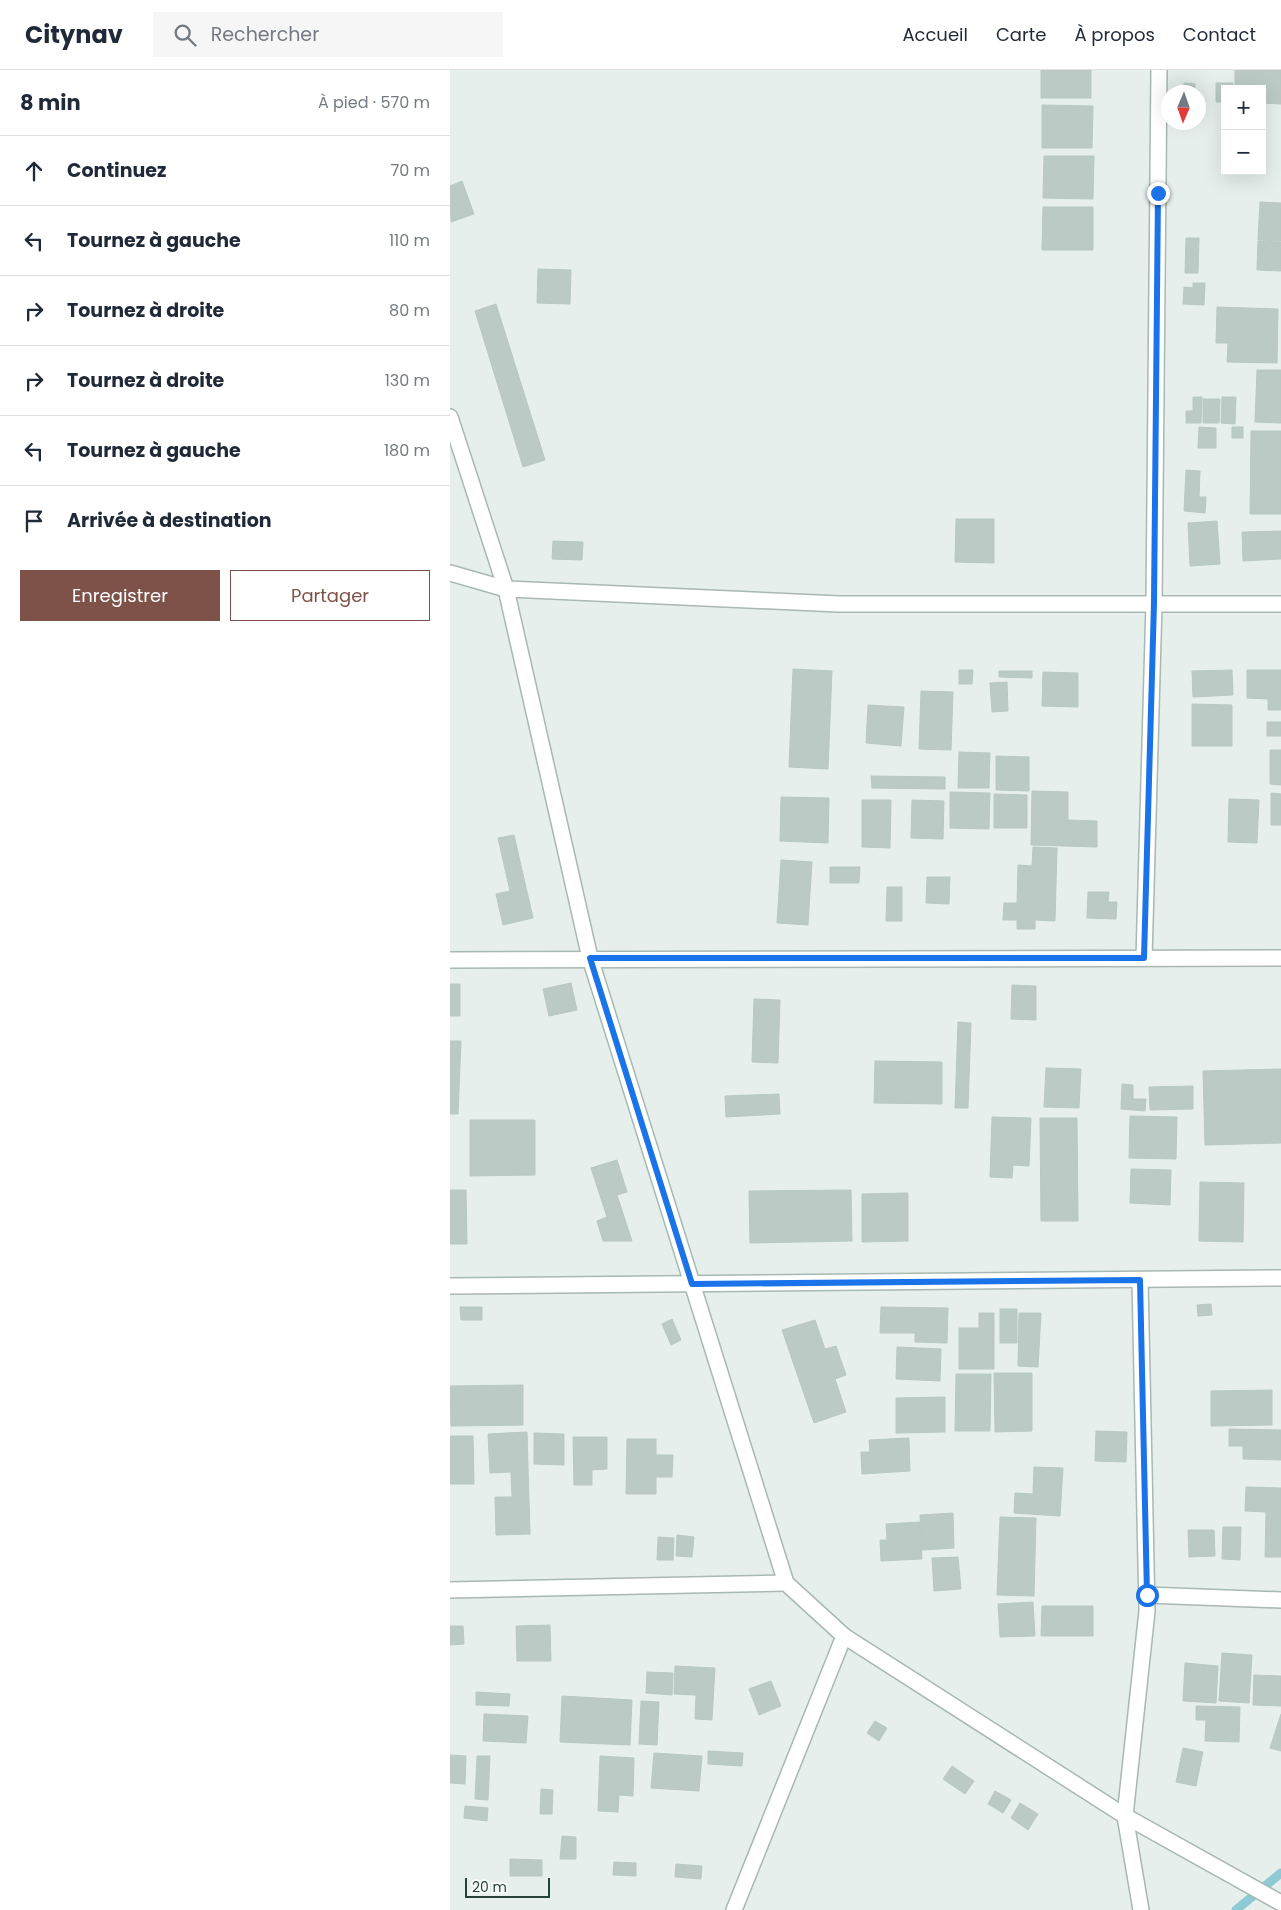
<!DOCTYPE html>
<html lang="fr">
<head>
<meta charset="utf-8">
<style>
  :root { --surface:#fff; --page:#f6f6f7; --text:#1f2937; --muted:#747a83; --line:#e0e1e3; --accent:#7f5249 }
  body { margin:0; font-family:Poppins,sans-serif; background:var(--page); color:var(--text) }
  .controls { position:absolute; right:15px; top:15px; display:grid; overflow:hidden; border-radius:0px; box-shadow:0 5px 20px #0002 }
  .controls button { width:45px; height:45px; display:grid; place-items:center; padding:0; border:0; border-bottom:1px solid var(--line); background:var(--surface); color:var(--text); font:25px sans-serif }
  .compass { position:absolute; left:711px; top:15px; width:45px; height:45px; border-radius:50%; background:var(--surface); box-shadow:0 5px 20px #0002; rotate:182deg }
  .scale { position:absolute; left:15px; bottom:12px; width:85px; box-sizing:border-box; padding-left:5px; border:2px solid #24423a; border-top:0; font-size:14px; line-height:18px; white-space:nowrap; color:#24423a; -webkit-text-stroke:4px #f7fbf9; paint-order:stroke }
  .stop { position:absolute; width:15px; height:15px; margin:-11px; border:4px solid #1a73e8; border-radius:50%; background:#fff }
  .stop.end { background:#1a73e8; border-color:#fff; box-shadow:0 1px 5px #0008 }
  .list { margin:0; padding:0; list-style:none }
  h2 { display:flex; justify-content:space-between; align-items:center; height:65px; margin:0; padding:0 20px; font-size:21px }
  h2 small { font-size:16px; font-weight:400; color:var(--muted) }
  .list li { display:grid; grid-template-columns:32px 1fr auto; gap:15px; align-items:center; box-sizing:border-box; height:70px; padding:0 20px; border-top:1px solid var(--line) }
  .list b { display:block; font-size:19px; white-space:nowrap }
  .list em { font-size:16px; font-style:normal; color:var(--muted) }
  .actions { display:flex; gap:10px; padding:15px 20px }
  .actions a { flex:1; padding:11px 0; border:1px solid var(--accent); border-radius:0px; text-align:center; font-size:18px; color:var(--accent) }
  .actions .main { background:var(--accent); color:#fff }
  .icon { flex:none; width:28px; height:28px; fill:none; stroke:currentColor; stroke-width:2; stroke-linecap:round; stroke-linejoin:round }
  .map { position:relative; flex:none; width:831px; height:1840px; overflow:hidden }
  header { display:flex; align-items:center; gap:30px; box-sizing:border-box; height:70px; padding:0 25px; background:var(--surface); border-bottom:1px solid var(--line) }
  header strong { font-size:24px }
  nav { display:flex; gap:28px; margin-inline-start:auto; font-size:18px }
  .search { width:350px; height:45px; background:var(--page); display:flex; align-items:center; gap:12px; box-sizing:border-box; padding:0 18px; border-radius:0px; color:var(--muted); font-size:19px }
  main { display:flex }
  aside { flex:1; background:var(--surface) }
  .map>svg:first-child { display:block }
  .lines { fill:none; stroke-linecap:round; stroke-linejoin:round }
  .stream { stroke:#8ec9d4; stroke-width:9 }
  .building { fill:#bbcac4; stroke:#b8c9c2 }
  .minor-casing { stroke:#a8b8b2; stroke-width:18 }
  .tertiary-casing { stroke:#a8b8b2; stroke-width:18 }
  .minor { stroke:#fff; stroke-width:15 }
  .tertiary { stroke:#fff; stroke-width:15 }
  .route { stroke:#1a73e8; stroke-width:6 }
</style>
</head>
<body>
<header>
<strong>Citynav</strong>
<div class="search"><svg class="icon" aria-label="search" viewBox="0 0 24 24"><circle cx="10" cy="10" r="6"/><path d="M15 15l6 6"/></svg>Rechercher</div>
<nav><a>Accueil</a><a>Carte</a><a>À propos</a><a>Contact</a></nav>
</header>
<main>
<aside>
<h2>8 min<small>À pied · 570 m</small></h2>
<ul class="list">
<li><svg class="icon" aria-label="ahead" viewBox="0 0 24 24"><path d="M12 20V5M6 11l6-6 6 6"/></svg><div><b>Continuez</b></div><em>70 m</em></li>
<li><svg class="icon" aria-label="left" viewBox="0 0 24 24"><path d="M17 20v-9H6M10 6l-5 5 5 5"/></svg><div><b>Tournez à gauche</b></div><em>110 m</em></li>
<li><svg class="icon" aria-label="right" viewBox="0 0 24 24"><path d="M7 20v-9h11M14 6l5 5-5 5"/></svg><div><b>Tournez à droite</b></div><em>80 m</em></li>
<li><svg class="icon" aria-label="right" viewBox="0 0 24 24"><path d="M7 20v-9h11M14 6l5 5-5 5"/></svg><div><b>Tournez à droite</b></div><em>130 m</em></li>
<li><svg class="icon" aria-label="left" viewBox="0 0 24 24"><path d="M17 20v-9H6M10 6l-5 5 5 5"/></svg><div><b>Tournez à gauche</b></div><em>180 m</em></li>
<li><svg class="icon" aria-label="arrive" viewBox="0 0 24 24"><path d="M6 21V4h12l-3 4 3 4H6"/></svg><div><b>Arrivée à destination</b></div></li>
</ul>
<div class="actions"><a class="main">Enregistrer</a><a>Partager</a></div>
</aside>
<div class="map">
<svg width="831" height="1840" viewBox="0 0 831 1840">
  <rect width="100%" height="100%" fill="#e6efeb"/>
  <g class="lines">
    <polyline class="stream" points="786,1840 831,1803"/>
  </g>
  <g class="building">
    <rect x="591" y="0" width="50" height="28"/>
    <polygon points="785,0 831,0 831,34 812,33 812,19 785,19"/>
    <polygon points="734,13 745,14 745,22 734,22"/>
    <polygon points="766,13 783,13 783,19 775,19 775,32 766,32"/>
    <polygon points="592,35 643,36 642,78 592,78"/>
    <polygon points="594,86 644,86 643,129 593,128"/>
    <polygon points="12,111 24,144 1,152 0,116"/>
    <polygon points="810,132 831,133 831,171 808,170"/>
    <polygon points="593,137 643,137 643,180 592,180"/>
    <polygon points="736,168 749,168 748,203 735,203"/>
    <polygon points="808,171 831,172 831,201 807,200"/>
    <polygon points="88,199 121,200 120,234 87,233"/>
    <polygon points="743,213 755,213 754,235 733,234 734,217 743,218"/>
    <polygon points="46,234 95,390 73,397 25,241"/>
    <polygon points="767,237 828,239 827,293 777,292 778,273 766,273"/>
    <polygon points="807,300 831,300 831,353 805,352"/>
    <polygon points="743,327 752,327 751,353 736,353 736,341 743,341"/>
    <polygon points="772,327 786,327 785,354 771,353"/>
    <polygon points="753,329 770,329 769,353 753,353"/>
    <polygon points="749,357 766,358 766,378 748,378"/>
    <rect x="782" y="357" width="11" height="11"/>
    <polygon points="801,361 831,361 831,444 800,444"/>
    <polygon points="736,400 750,401 749,427 756,427 755,443 734,441"/>
    <polygon points="506,449 544,449 544,493 505,492"/>
    <polygon points="767,451 770,494 740,496 738,453"/>
    <polygon points="831,461 831,489 793,491 792,462"/>
    <polygon points="103,471 133,472 132,490 102,489"/>
    <polygon points="343,599 382,601 378,699 339,697"/>
    <polygon points="509,600 523,600 522,614 509,614"/>
    <polygon points="782,600 783,625 743,627 742,601"/>
    <polygon points="797,600 831,600 831,640 818,640 818,629 797,628"/>
    <polygon points="549,601 582,601 582,608 549,607"/>
    <polygon points="593,602 628,603 628,637 592,636"/>
    <polygon points="557,612 558,641 542,642 540,613"/>
    <polygon points="471,621 503,622 501,680 469,679"/>
    <polygon points="742,634 782,635 782,676 742,676"/>
    <polygon points="418,635 454,637 451,676 416,673"/>
    <rect x="817" y="652" width="14" height="14"/>
    <polygon points="820,680 831,680 831,715 820,714"/>
    <polygon points="509,682 540,683 539,718 508,718"/>
    <polygon points="546,686 579,687 579,721 546,720"/>
    <polygon points="421,706 495,707 495,719 422,718"/>
    <polygon points="582,721 618,722 618,750 647,751 647,777 581,775"/>
    <polygon points="500,722 540,723 539,759 500,758"/>
    <polygon points="821,723 831,724 831,755 821,755"/>
    <polygon points="544,724 577,725 577,758 544,758"/>
    <polygon points="331,727 379,728 378,773 330,771"/>
    <polygon points="779,729 809,730 807,773 778,772"/>
    <polygon points="412,730 441,730 440,778 412,777"/>
    <polygon points="462,730 494,731 493,769 461,768"/>
    <polygon points="64,765 83,848 53,855 46,824 60,821 48,768"/>
    <polygon points="583,777 607,778 605,851 585,850 585,859 567,859 567,850 553,850 554,833 567,833 568,795 582,796"/>
    <polygon points="331,790 362,792 358,855 327,853"/>
    <polygon points="380,797 410,797 409,813 380,813"/>
    <polygon points="477,807 500,807 499,834 476,833"/>
    <polygon points="437,817 452,817 452,851 436,851"/>
    <polygon points="638,822 659,822 658,832 667,832 666,849 637,848"/>
    <polygon points="121,913 127,940 99,946 93,919"/>
    <rect x="0" y="914" width="10" height="32"/>
    <polygon points="562,915 586,916 586,950 561,949"/>
    <polygon points="304,929 330,930 328,993 302,992"/>
    <polygon points="508,952 521,953 518,1038 505,1038"/>
    <polygon points="0,971 11,971 8,1044 0,1044"/>
    <polygon points="425,991 492,992 492,1034 424,1033"/>
    <polygon points="596,998 631,999 629,1038 594,1037"/>
    <polygon points="831,999 831,1073 755,1075 753,1001"/>
    <polygon points="672,1014 683,1015 683,1029 696,1029 695,1041 671,1039"/>
    <polygon points="743,1016 743,1039 700,1040 699,1017"/>
    <polygon points="329,1024 330,1044 276,1047 275,1026"/>
    <polygon points="680,1046 727,1047 726,1089 679,1088"/>
    <polygon points="542,1047 581,1048 579,1096 563,1095 562,1108 540,1107"/>
    <polygon points="590,1048 627,1048 628,1151 591,1151"/>
    <polygon points="20,1050 85,1050 85,1105 20,1106"/>
    <polygon points="167,1090 177,1122 167,1125 182,1171 153,1171 147,1151 157,1147 141,1098"/>
    <polygon points="681,1099 721,1100 720,1135 680,1133"/>
    <polygon points="750,1112 794,1113 793,1172 749,1171"/>
    <polygon points="0,1120 16,1120 17,1174 0,1174"/>
    <polygon points="401,1120 402,1171 300,1173 299,1121"/>
    <polygon points="458,1123 458,1171 412,1172 412,1124"/>
    <polygon points="761,1234 762,1245 748,1246 747,1235"/>
    <polygon points="10,1237 32,1237 32,1250 11,1250"/>
    <polygon points="431,1237 498,1238 497,1273 465,1272 465,1263 430,1263"/>
    <rect x="550" y="1239" width="17" height="34"/>
    <polygon points="529,1243 544,1243 544,1299 509,1299 509,1258 529,1258"/>
    <polygon points="569,1243 591,1243 588,1297 568,1296"/>
    <polygon points="222,1249 231,1270 221,1275 212,1254"/>
    <polygon points="365,1250 375,1279 386,1276 396,1305 385,1309 396,1342 364,1353 332,1260"/>
    <polygon points="447,1277 491,1279 490,1311 446,1309"/>
    <polygon points="544,1303 582,1303 582,1361 545,1362"/>
    <polygon points="506,1304 541,1304 540,1361 505,1361"/>
    <polygon points="73,1315 73,1355 1,1356 0,1316"/>
    <polygon points="822,1320 822,1355 761,1356 761,1321"/>
    <polygon points="495,1327 495,1362 446,1363 446,1328"/>
    <polygon points="779,1359 831,1360 831,1390 793,1389 793,1376 779,1376"/>
    <polygon points="646,1361 677,1362 676,1392 645,1391"/>
    <polygon points="77,1362 80,1464 46,1465 45,1427 62,1427 61,1402 40,1403 38,1364"/>
    <polygon points="84,1363 114,1364 114,1395 84,1394"/>
    <polygon points="0,1366 23,1366 24,1414 0,1414"/>
    <polygon points="123,1367 157,1367 157,1399 142,1400 142,1415 124,1415"/>
    <polygon points="459,1368 460,1401 412,1404 411,1382 420,1382 419,1370"/>
    <polygon points="177,1369 206,1369 206,1385 223,1385 222,1407 206,1407 206,1424 176,1424"/>
    <polygon points="584,1397 613,1398 610,1446 564,1443 565,1423 583,1424"/>
    <polygon points="796,1417 831,1418 831,1487 815,1487 816,1442 795,1441"/>
    <polygon points="503,1443 504,1478 472,1480 470,1445"/>
    <polygon points="550,1447 586,1448 584,1526 547,1525"/>
    <polygon points="470,1452 472,1489 431,1491 430,1470 437,1470 436,1454"/>
    <polygon points="773,1457 791,1457 790,1490 772,1489"/>
    <polygon points="738,1460 764,1460 765,1486 739,1487"/>
    <polygon points="227,1465 244,1467 242,1487 226,1486"/>
    <polygon points="208,1467 224,1468 223,1490 207,1490"/>
    <polygon points="508,1487 511,1519 484,1521 482,1488"/>
    <polygon points="583,1532 585,1566 550,1567 548,1534"/>
    <polygon points="592,1536 643,1536 643,1566 591,1566"/>
    <polygon points="100,1555 101,1591 67,1591 66,1556"/>
    <polygon points="0,1556 13,1556 14,1574 0,1575"/>
    <polygon points="772,1583 802,1585 799,1633 769,1631"/>
    <polygon points="735,1593 768,1596 766,1633 733,1631"/>
    <polygon points="225,1596 265,1598 262,1650 245,1649 246,1625 224,1624"/>
    <polygon points="197,1602 223,1603 222,1625 196,1623"/>
    <polygon points="804,1605 831,1606 831,1636 803,1635"/>
    <polygon points="321,1611 331,1636 309,1645 299,1619"/>
    <polygon points="26,1622 60,1624 59,1636 26,1635"/>
    <polygon points="112,1626 182,1630 180,1675 110,1672"/>
    <polygon points="191,1631 209,1632 207,1675 189,1674"/>
    <polygon points="746,1636 790,1637 789,1672 755,1671 756,1650 746,1650"/>
    <polygon points="34,1644 78,1646 76,1673 33,1671"/>
    <polygon points="831,1644 831,1681 820,1678"/>
    <polygon points="425,1651 437,1658 429,1671 417,1663"/>
    <polygon points="733,1678 753,1682 746,1716 726,1712"/>
    <polygon points="258,1681 293,1683 292,1696 258,1694"/>
    <polygon points="204,1683 252,1686 249,1721 201,1718"/>
    <polygon points="0,1685 16,1686 15,1714 0,1713"/>
    <polygon points="27,1686 40,1686 38,1730 25,1729"/>
    <polygon points="150,1686 184,1688 183,1726 169,1725 168,1742 148,1741"/>
    <polygon points="502,1696 524,1711 515,1724 493,1709"/>
    <polygon points="91,1719 103,1720 102,1744 90,1744"/>
    <polygon points="545,1721 561,1730 553,1743 538,1734"/>
    <polygon points="570,1733 588,1744 578,1760 561,1748"/>
    <polygon points="15,1736 38,1738 37,1751 14,1748"/>
    <polygon points="112,1766 126,1767 126,1789 110,1789"/>
    <polygon points="60,1789 92,1790 92,1806 60,1806"/>
    <polygon points="164,1792 186,1793 186,1806 163,1805"/>
    <polygon points="226,1794 252,1796 251,1809 225,1807"/>
  </g>
  <g class="lines">
    <g class="minor-casing">
      <g id="minor">
        <polyline points="0,347 56,519 140,888 336,1513 394,1566 675,1746 831,1833"/>
        <polyline points="694,888 704,533 709,0"/>
        <polyline points="0,890 831,888"/>
        <polyline points="690,1210 697,1541 675,1746 691,1840"/>
        <polyline points="0,1216 831,1208"/>
        <polyline points="0,1520 336,1513"/>
        <polyline points="697,1525 831,1530"/>
        <polyline points="284,1840 394,1566"/>
      </g>
    </g>
    <g class="tertiary-casing">
      <polyline id="tertiary" points="0,503 56,519 389,534 831,534"/>
    </g>
    <use href="#minor" class="minor"/>
    <use href="#tertiary" class="tertiary"/>
  </g>
  <g class="lines">
    <polyline class="route" points="697,1525 690,1210 242,1214 140,888 694,888 704,533 708,123"/>
  </g>
</svg>
<div class="controls">
<button>+</button>
<button>−</button>
</div>
<svg class="compass" viewBox="-18 -18 36 36"><path d="M0-13l5 13h-10z" fill="#e53935"/><path d="M0 13l5-13h-10z" fill="#747a83"/></svg>
<div class="scale">20 m</div>
<div class="stop" style="left:697px;top:1525px"></div>
<div class="stop end" style="left:708px;top:123px"></div>
</div>
</main>
</body>
</html>
